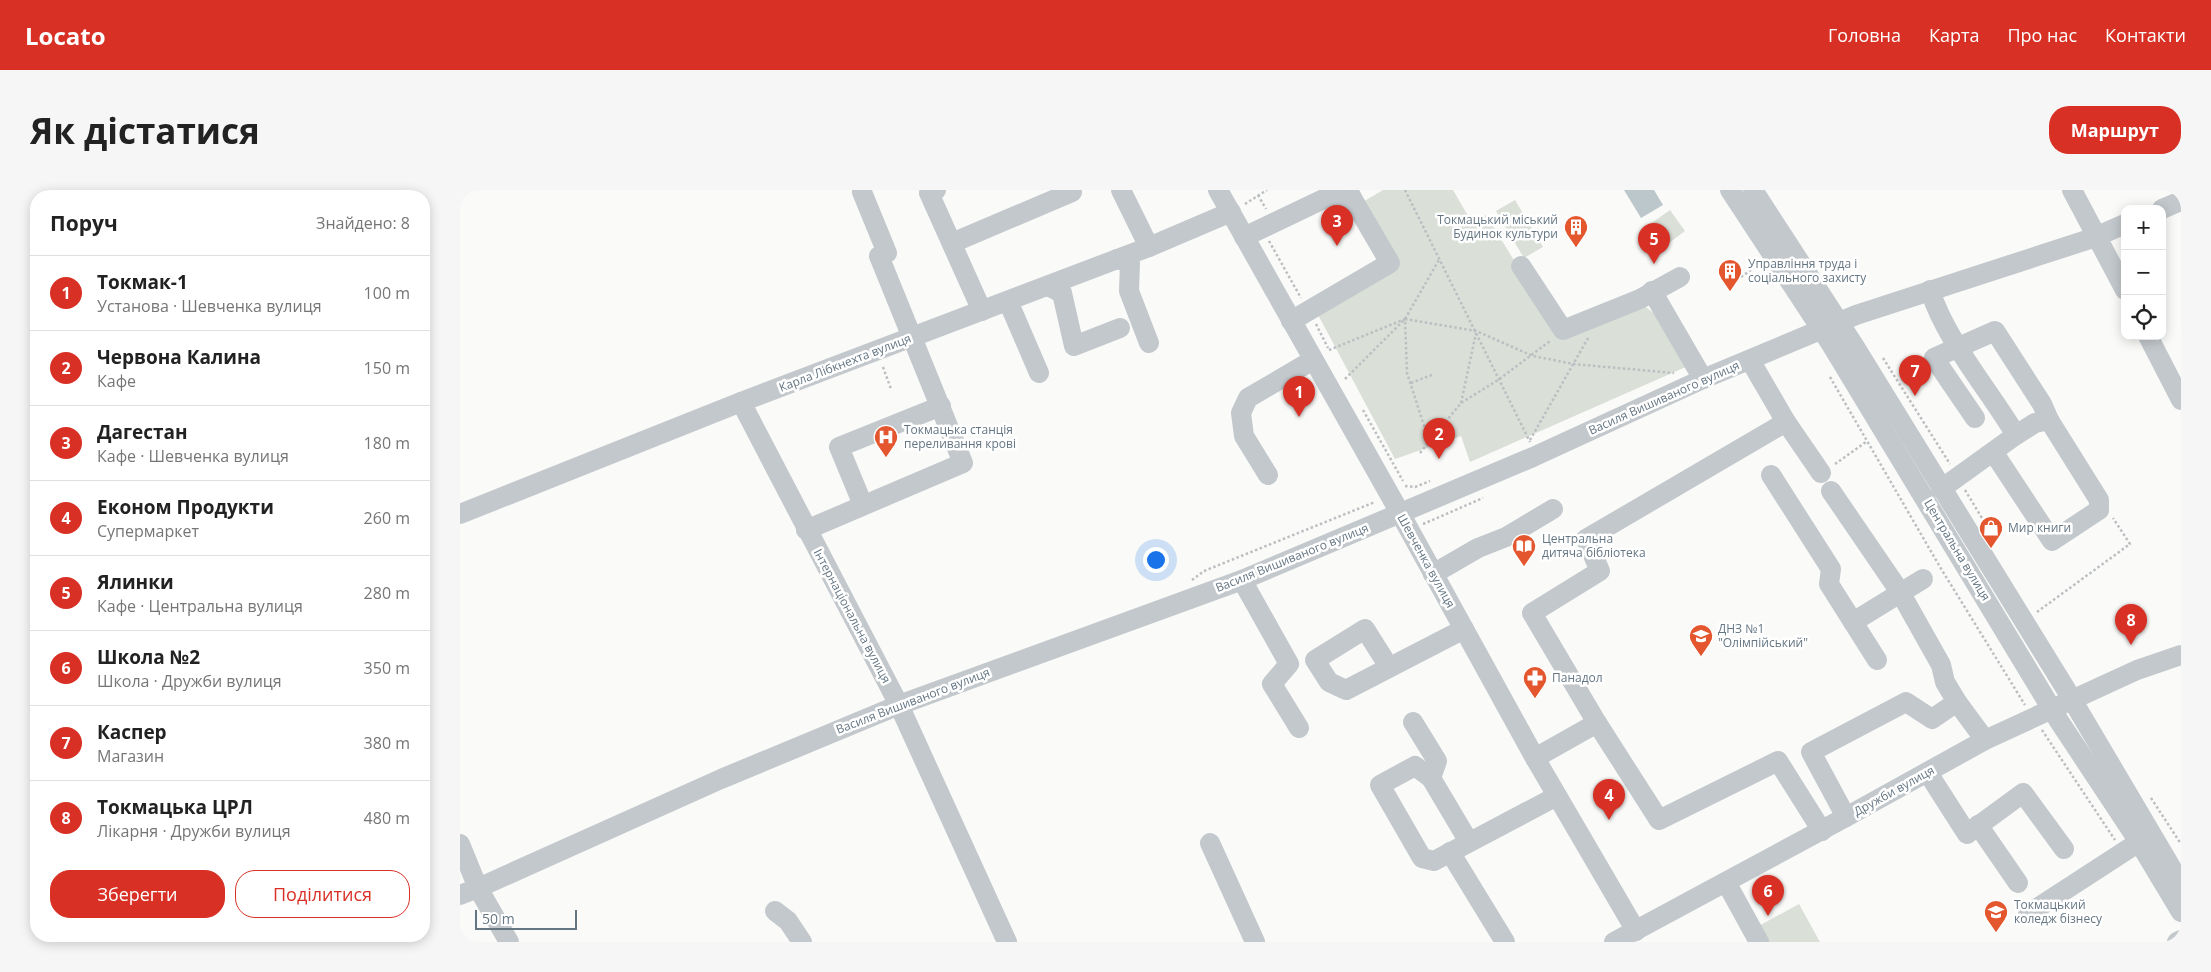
<!DOCTYPE html>
<html lang="uk">
<head>
<meta charset="utf-8">
<style>
  :root { --surface:#fff; --page:#f6f6f6; --text:#222; --muted:#767676; --line:#e0e0e0; --accent:#d93025 }
  body { margin:0; font-family:"Open Sans",sans-serif; background:var(--page); color:var(--text) }
  .controls { position:absolute; right:15px; top:15px; display:grid; overflow:hidden; border-radius:10px; box-shadow:0 2px 12px #0003 }
  .controls button { width:45px; height:45px; display:grid; place-items:center; padding:0; border:0; border-bottom:1px solid var(--line); background:var(--surface); color:var(--text); font:25px sans-serif }
  .scale { position:absolute; left:15px; bottom:12px; width:102px; box-sizing:border-box; padding-left:5px; border:2px solid #657683; border-top:0; font-size:14px; line-height:18px; white-space:nowrap; color:#657683; -webkit-text-stroke:4px #fff; paint-order:stroke }
  .you { position:absolute; left:695px; top:369px; width:18px; height:18px; margin:-12px; border:4px solid #fff; border-radius:50%; background:#1a73e8; box-shadow:0 0 0 8px #1a73e833 }
  .badge { display:grid; place-items:center; width:32px; height:32px; border-radius:50%; background:var(--accent); color:#fff; font-size:16px; font-weight:700 }
  .pin { position:absolute; translate:-50% -41px; filter:drop-shadow(0 1px 2px #0008) }
  .pin::after { content:''; position:absolute; top:26px; width:18px; height:15px; background:inherit; clip-path:polygon(0 0,100% 0,50% 100%) }
  .list { margin:0; padding:0; list-style:none }
  h2 { display:flex; justify-content:space-between; align-items:center; height:65px; margin:0; padding:0 20px; font-size:21px }
  h2 small { font-size:16px; font-weight:400; color:var(--muted) }
  .list li { display:grid; grid-template-columns:32px 1fr auto; gap:15px; align-items:center; box-sizing:border-box; height:75px; padding:0 20px; border-top:1px solid var(--line) }
  .list b { display:block; font-size:19px; white-space:nowrap }
  .list p { margin:0; font-size:16px; white-space:nowrap; color:var(--muted) }
  .list em { font-size:16px; font-style:normal; color:var(--muted) }
  .actions { display:flex; gap:10px; padding:15px 20px }
  .actions a { flex:1; padding:11px 0; border:1px solid var(--accent); border-radius:20px; text-align:center; font-size:18px; color:var(--accent) }
  .actions .main { background:var(--accent); color:#fff }
  .icon { flex:none; width:28px; height:28px; fill:none; stroke:currentColor; stroke-width:2; stroke-linecap:round; stroke-linejoin:round }
  .map { position:relative; flex:none; width:1721px; height:752px; overflow:hidden; border-radius:20px }
  header { display:flex; align-items:center; gap:30px; box-sizing:border-box; height:70px; padding:0 25px; background:var(--accent); color:#fff }
  header strong { font-size:24px }
  nav { display:flex; gap:28px; margin-inline-start:auto; font-size:18px }
  .intro { display:flex; align-items:center; justify-content:space-between; box-sizing:border-box; height:120px; padding:0 30px }
  h1 { margin:0; font-size:35px }
  .button { padding:12px 22px; border-radius:20px; background:var(--accent); color:#fff; font-size:18px; font-weight:700 }
  main { display:flex; gap:30px; padding:0 30px }
  aside { flex:1; background:var(--surface); border-radius:20px; box-shadow:0 2px 12px #0003 }
  .map>svg:first-child { display:block }
  .green { fill:#dadfd7 }
  .water { fill:#bbc7cb }
  .lines { fill:none; stroke-linecap:round; stroke-linejoin:round }
  .path { stroke:#bbbfc2; stroke-width:2.5; stroke-dasharray:2.5 2.5; stroke-linecap:butt }
  .minor { stroke:#c3c8cc; stroke-width:20 }
  .labels { text-anchor:middle; stroke-width:5; stroke-linejoin:round; paint-order:stroke }
  .poi-label { font-size:12px; fill:#657683; stroke:#fff; text-anchor:start }
  .street-label { font-size:12px; fill:#657683; stroke:#fff }
</style>
</head>
<body>
<header>
<strong>Locato</strong>
<nav><a>Головна</a><a>Карта</a><a>Про нас</a><a>Контакти</a></nav>
</header>
<div class="intro"><h1>Як дістатися</h1><a class="button">Маршрут</a></div>
<main>
<aside>
<h2>Поруч<small>Знайдено: 8</small></h2>
<ul class="list">
<li><span class="badge">1</span><div><b>Токмак-1</b><p>Установа · Шевченка вулиця</p></div><em>100 m</em></li>
<li><span class="badge">2</span><div><b>Червона Калина</b><p>Кафе</p></div><em>150 m</em></li>
<li><span class="badge">3</span><div><b>Дагестан</b><p>Кафе · Шевченка вулиця</p></div><em>180 m</em></li>
<li><span class="badge">4</span><div><b>Економ Продукти</b><p>Супермаркет</p></div><em>260 m</em></li>
<li><span class="badge">5</span><div><b>Ялинки</b><p>Кафе · Центральна вулиця</p></div><em>280 m</em></li>
<li><span class="badge">6</span><div><b>Школа №2</b><p>Школа · Дружби вулиця</p></div><em>350 m</em></li>
<li><span class="badge">7</span><div><b>Каспер</b><p>Магазин</p></div><em>380 m</em></li>
<li><span class="badge">8</span><div><b>Токмацька ЦРЛ</b><p>Лікарня · Дружби вулиця</p></div><em>480 m</em></li>
</ul>
<div class="actions"><a class="main">Зберегти</a><a>Поділитися</a></div>
</aside>
<div class="map">
<svg width="1721" height="752" viewBox="0 0 1721 752">
  <rect width="100%" height="100%" fill="#fafaf8"/>
  <g class="green">
    <polygon points="923,0 993,0 1011,31 1026,25 1101,146 1186,117 1202,130 1228,176 1010,272 1001,246 935,269 856,121 937,75 901,13"/>
    <polygon points="1055,10 1083,57 1064,68 1036,21"/>
    <polygon points="1210,20 1225,41 1194,64 1179,42"/>
    <polygon points="1339,714 1360,752 1302,752 1295,738"/>
  </g>
  <polygon class="water" points="1164,0 1194,0 1203,15 1181,28"/>
  <g class="lines">
    <g class="path">
      <polyline points="945,0 1070,252"/>
      <polyline points="798,5 806,19"/>
      <polyline points="785,14 807,0"/>
      <polyline points="809,51 841,108"/>
      <polyline points="1281,87 1298,75"/>
      <polyline points="945,129 1016,141 1073,166 1113,174 1214,183"/>
      <polyline points="856,134 868,158"/>
      <polyline points="869,160 945,129 947,183 969,251"/>
      <polyline points="1423,168 1490,274"/>
      <polyline points="423,177 431,199"/>
      <polyline points="1370,187 1480,377 1565,515"/>
      <polyline points="885,189 945,129 980,68"/>
      <polyline points="951,193 974,184"/>
      <polyline points="1001,213 1016,143"/>
      <polyline points="903,220 943,291"/>
      <polyline points="1070,250 1128,148"/>
      <polyline points="960,263 1001,213 1038,190 1090,151"/>
      <polyline points="1375,274 1406,252"/>
      <polyline points="945,296 955,297 970,291"/>
      <polyline points="1505,300 1528,338"/>
      <polyline points="963,334 1023,308"/>
      <polyline points="732,390 744,381 915,312"/>
      <polyline points="1577,422 1670,354 1653,328"/>
      <polyline points="1582,540 1655,650"/>
      <polyline points="1691,608 1721,654"/>
    </g>
    <g class="minor">
      <polyline points="476,0 469,3 522,121"/>
      <polyline points="661,0 689,57"/>
      <polyline points="758,0 940,323 1075,568 1176,741"/>
      <polyline points="1270,0 1371,154 1599,531 1679,652 1721,722"/>
      <polyline points="1293,0 1395,157 1607,501 1721,694"/>
      <polyline points="1612,0 1665,100"/>
      <polyline points="1702,19 1721,11"/>
      <polyline points="784,47 874,4 880,14 892,8 888,0"/>
      <polyline points="492,53 612,2"/>
      <polyline points="657,69 670,73 669,101 689,153"/>
      <polyline points="1061,76 1103,140 1180,109 1220,87"/>
      <polyline points="588,96 602,103 614,156 660,138"/>
      <path d="M1470,100C1485,149 1529,200 1556,245"/>
      <polyline points="1192,101 1243,189"/>
      <polyline points="548,111 579,183"/>
      <polyline points="831,131 930,73 892,8"/>
      <polyline points="1688,146 1721,210"/>
      <polyline points="1290,170 1326,232 1361,283"/>
      <polyline points="281,212 439,515 547,752"/>
      <polyline points="1515,228 1474,168 1535,141 1582,214 1589,230"/>
      <polyline points="1326,232 1126,349 1140,381 1072,423 1137,533 1199,630 1318,571 1362,641"/>
      <polyline points="808,285 784,246 781,223 788,208 853,170"/>
      <polyline points="1311,285 1371,379 1369,394 1417,470"/>
      <polyline points="1481,299 1556,245 1575,233 1589,230 1639,310 1639,320 1592,351 1534,263"/>
      <polyline points="1371,301 1440,402 1481,475 1485,492 1497,512 1525,550"/>
      <polyline points="403,315 379,257 481,216"/>
      <polyline points="0,324 281,212 689,57 771,22"/>
      <polyline points="346,340 503,273 419,66 427,63 402,2"/>
      <polyline points="973,384 1018,358 1046,347 1093,319"/>
      <polyline points="782,390 829,474 812,494 839,538"/>
      <polyline points="1393,432 1463,389"/>
      <polyline points="929,477 905,439 855,470 869,492 886,500 1004,439"/>
      <polyline points="953,532 977,571 971,588"/>
      <polyline points="1075,568 1137,533"/>
      <polyline points="1468,583 1507,644 1563,603 1604,659"/>
      <polyline points="1386,627 1351,562 1446,512 1472,529 1497,512"/>
      <polyline points="1518,635 1558,693"/>
      <polyline points="1009,652 971,588 955,576 920,595 962,668 974,671 1097,606"/>
      <polyline points="750,653 795,752"/>
      <polyline points="0,654 18,698 49,752"/>
      <polyline points="990,662 1045,752"/>
      <polyline points="1266,692 1299,752"/>
      <polyline points="0,705 18,698 261,589 439,515 782,390 1073,267 1243,189 1396,125 1633,48 1665,34"/>
      <polyline points="315,721 328,731 342,752"/>
      <polyline points="1568,724 1679,652"/>
      <polyline points="1154,752 1386,627 1525,550 1677,480 1721,465"/>
      <polyline points="1717,752 1721,750"/>
    </g>
  </g>
  <defs>
    <g id="building-pin" transform="scale(1.25)"><path d="M0 17L-7.5 6A9.5 9.5 0 1 1 7.5 6Z" fill="#e4572e" stroke="#fff"/><path d="M-4-6H4V6H1V3H-1V6H-4ZM-2.5-4.3h1.7v1.8h-1.7ZM.8-4.3h1.7v1.8H.8ZM-2.5-1h1.7V.8h-1.7ZM.8-1h1.7V.8H.8Z" fill="#fff"/></g>
    <g id="hospital-pin" transform="scale(1.25)"><path d="M0 17L-7.5 6A9.5 9.5 0 1 1 7.5 6Z" fill="#e4572e" stroke="#fff"/><path d="M-5-5h3v3.5h4V-5h3V5h-3V1.5h-4V5h-3Z" fill="#fff"/></g>
    <g id="shop-pin" transform="scale(1.25)"><path d="M0 17L-7.5 6A9.5 9.5 0 1 1 7.5 6Z" fill="#e4572e" stroke="#fff"/><path d="M-5-2.5h2.3a2.7 3.5 0 0 1 5.4 0H5L5.5 6h-11ZM-1.5-2.5h3a1.5 2.3 0 0 0-3 0Z" fill="#fff"/></g>
    <g id="library-pin" transform="scale(1.25)"><path d="M0 17L-7.5 6A9.5 9.5 0 1 1 7.5 6Z" fill="#e4572e" stroke="#fff"/><path d="M-6-4Q-3-5.5-.7-3.5V5Q-3 3-6 4ZM6-4Q3-5.5 .7-3.5V5Q3 3 6 4Z" fill="#fff"/></g>
    <g id="school-pin" transform="scale(1.25)"><path d="M0 17L-7.5 6A9.5 9.5 0 1 1 7.5 6Z" fill="#e4572e" stroke="#fff"/><path d="M0-5L7-2L0 1L-7-2ZM-4 1L0 2.5L4 1V4Q0 6-4 4Z" fill="#fff"/></g>
    <g id="pharmacy-pin" transform="scale(1.25)"><path d="M0 17L-7.5 6A9.5 9.5 0 1 1 7.5 6Z" fill="#e4572e" stroke="#fff"/><path d="M-2-6h4v4h4v4h-4v4h-4v-4h-4v-4h4Z" fill="#fff"/></g>
    <g id="university-pin" transform="scale(1.25)"><path d="M0 17L-7.5 6A9.5 9.5 0 1 1 7.5 6Z" fill="#e4572e" stroke="#fff"/><path d="M0-5L7-2L0 1L-7-2ZM-4 1L0 2.5L4 1V4Q0 6-4 4Z" fill="#fff"/></g>
  </defs>
  <g fill-rule="evenodd">
    <use href="#building-pin" x="1116" y="37"/>
    <use href="#building-pin" x="1270" y="81"/>
    <use href="#hospital-pin" x="426" y="247"/>
    <use href="#shop-pin" x="1531" y="338"/>
    <use href="#library-pin" x="1064" y="356"/>
    <use href="#school-pin" x="1241" y="446"/>
    <use href="#pharmacy-pin" x="1075" y="488"/>
    <use href="#university-pin" x="1536" y="722"/>
  </g>
  <g class="labels">
    <g class="poi-label">
      <text x="1098" y="34" text-anchor="end">Токмацький міський<tspan x="1098" dy="14">Будинок культури</tspan></text>
      <text x="1288" y="78">Управління труда і<tspan x="1288" dy="14">соціального захисту</tspan></text>
      <text x="444" y="244">Токмацька станція<tspan x="444" dy="14">переливання крові</tspan></text>
      <text x="1548" y="342">Мир книги</text>
      <text x="1082" y="353">Центральна<tspan x="1082" dy="14">дитяча бібліотека</tspan></text>
      <text x="1258" y="443">ДНЗ №1<tspan x="1258" dy="14">"Олімпійський"</tspan></text>
      <text x="1092" y="492">Панадол</text>
      <text x="1554" y="719">Токмацький<tspan x="1554" dy="14">коледж бізнесу</tspan></text>
    </g>
    <g class="street-label">
      <text transform="translate(385 173) rotate(-21)" y="4">Карла Лібкнехта вулиця</text>
      <text transform="translate(1204 208) rotate(-24)" y="4">Василя Вишиваного вулиця</text>
      <text transform="translate(1497 360) rotate(59)" y="4">Центральна вулиця</text>
      <text transform="translate(832 368) rotate(-22)" y="4">Василя Вишиваного вулиця</text>
      <text transform="translate(966 371) rotate(61)" y="4">Шевченка вулиця</text>
      <text transform="translate(392 426) rotate(62)" y="4">Інтернаціональна вулиця</text>
      <text transform="translate(453 511) rotate(-21)" y="4">Василя Вишиваного вулиця</text>
      <text transform="translate(1434 601) rotate(-29)" y="4">Дружби вулиця</text>
    </g>
  </g>
</svg>
<div class="controls">
<button>+</button>
<button>−</button>
<button><svg class="icon" aria-label="locate" viewBox="0 0 24 24"><circle cx="12" cy="12" r="6"/><path d="M12 2v4M12 18v4M2 12h4M18 12h4"/></svg></button>
</div>
<div class="scale">50 m</div>
<div class="you"></div>
<div class="pin badge" style="left:839px;top:227px">1</div>
<div class="pin badge" style="left:979px;top:269px">2</div>
<div class="pin badge" style="left:877px;top:56px">3</div>
<div class="pin badge" style="left:1149px;top:630px">4</div>
<div class="pin badge" style="left:1194px;top:74px">5</div>
<div class="pin badge" style="left:1308px;top:726px">6</div>
<div class="pin badge" style="left:1455px;top:206px">7</div>
<div class="pin badge" style="left:1671px;top:455px">8</div>
</div>
</main>
</body>
</html>
